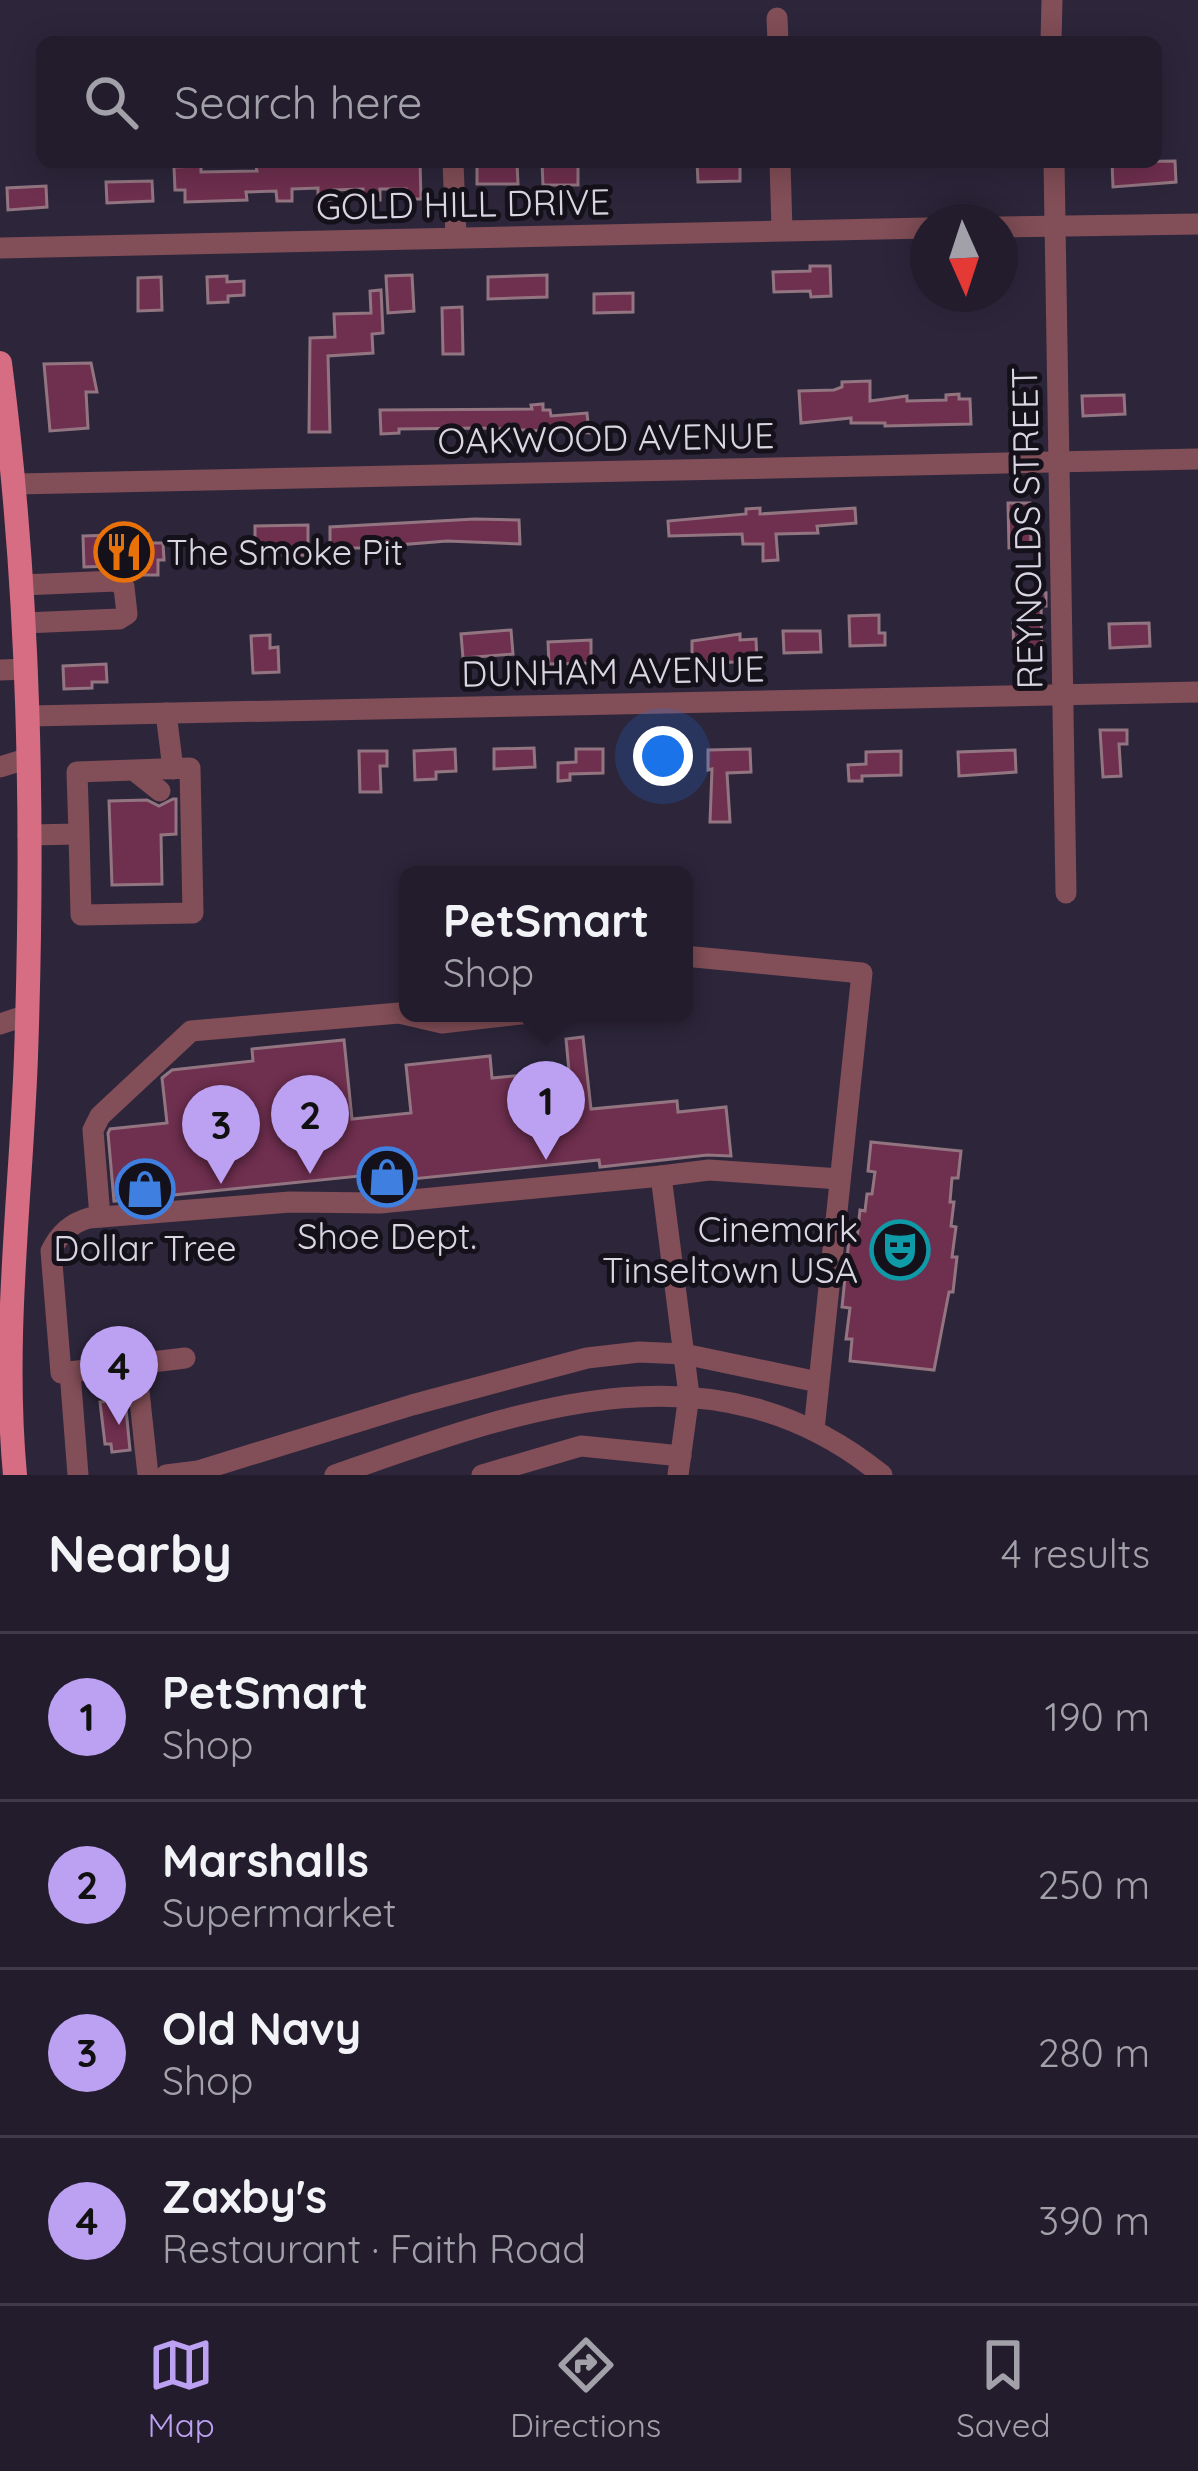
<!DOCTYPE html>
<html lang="en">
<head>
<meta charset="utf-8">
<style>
  :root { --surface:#221c2c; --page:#2a2534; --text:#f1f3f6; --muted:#a2a1a9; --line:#3f3a48; --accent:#bca0f2 }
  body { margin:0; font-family:Quicksand,sans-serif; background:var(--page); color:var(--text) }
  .compass { position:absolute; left:910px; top:204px; width:108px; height:108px; border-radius:50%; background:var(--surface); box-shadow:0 6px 30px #0003; rotate:177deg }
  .you { position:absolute; left:663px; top:756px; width:42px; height:42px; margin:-30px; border:9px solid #fff; border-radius:50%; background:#1a73e8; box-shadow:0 0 0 18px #1a73e833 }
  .badge { display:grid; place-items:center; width:78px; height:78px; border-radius:50%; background:var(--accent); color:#111; font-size:39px; font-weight:700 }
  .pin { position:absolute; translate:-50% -99px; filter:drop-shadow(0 3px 6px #0008) }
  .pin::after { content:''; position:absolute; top:63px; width:42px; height:36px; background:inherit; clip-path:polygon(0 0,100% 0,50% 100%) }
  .popup { position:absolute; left:399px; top:866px; width:294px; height:156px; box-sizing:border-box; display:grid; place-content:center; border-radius:18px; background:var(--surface); filter:drop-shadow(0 3px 9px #0005); font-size:39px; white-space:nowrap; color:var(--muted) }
  .popup b { font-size:45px; color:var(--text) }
  .popup::after { content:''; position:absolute; left:50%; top:100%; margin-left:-24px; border:24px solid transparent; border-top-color:var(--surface) }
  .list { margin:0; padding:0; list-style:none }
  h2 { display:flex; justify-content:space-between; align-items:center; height:156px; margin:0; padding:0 48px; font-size:51px }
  h2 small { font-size:39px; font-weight:400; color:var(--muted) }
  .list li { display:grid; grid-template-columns:78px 1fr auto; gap:36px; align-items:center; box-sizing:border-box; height:168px; padding:0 48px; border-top:3px solid var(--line) }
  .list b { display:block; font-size:45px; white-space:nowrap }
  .list p { margin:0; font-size:39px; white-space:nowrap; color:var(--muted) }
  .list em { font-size:39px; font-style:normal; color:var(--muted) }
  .icon { flex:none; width:66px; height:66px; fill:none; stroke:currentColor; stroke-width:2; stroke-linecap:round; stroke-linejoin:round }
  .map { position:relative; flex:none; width:1198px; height:1475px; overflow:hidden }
  .search { position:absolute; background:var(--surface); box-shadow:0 6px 30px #0003; left:36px; right:36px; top:36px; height:132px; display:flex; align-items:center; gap:30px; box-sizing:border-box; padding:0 42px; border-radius:18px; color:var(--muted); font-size:45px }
  .sheet { height:828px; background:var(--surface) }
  nav { display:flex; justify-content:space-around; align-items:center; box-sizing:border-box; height:168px; border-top:3px solid var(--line); background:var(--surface); font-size:33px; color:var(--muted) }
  nav a { display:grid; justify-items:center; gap:6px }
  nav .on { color:var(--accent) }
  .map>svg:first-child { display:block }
  .building { fill:#6f2f4f; stroke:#927581; stroke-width:3 }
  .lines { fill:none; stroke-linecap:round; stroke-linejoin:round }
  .minor { stroke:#824e57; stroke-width:21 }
  .major { stroke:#d76d82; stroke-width:24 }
  .labels { text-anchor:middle; stroke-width:10; stroke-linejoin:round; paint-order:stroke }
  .street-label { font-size:36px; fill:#dad5e3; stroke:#14111a }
  .poi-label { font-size:36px; fill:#dad5e3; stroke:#14111a }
</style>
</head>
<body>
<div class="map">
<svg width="1198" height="1475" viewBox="0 0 1198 1475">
  <rect width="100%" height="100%" fill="#2d263b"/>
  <g class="building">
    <polygon points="1175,161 1176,182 1113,187 1112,162"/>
    <polygon points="420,162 421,199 406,199 406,189 380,189 380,200 364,200 363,189 334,190 334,200 318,201 318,188 292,189 292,201 277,201 276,191 246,192 247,200 185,202 185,190 175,190 174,167 201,166 201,172 257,171 256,166"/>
    <polygon points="477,162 517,163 518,184 477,184"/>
    <polygon points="578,162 578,185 543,185 542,163"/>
    <polygon points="697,162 740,162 740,181 698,182"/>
    <polygon points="152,181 153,201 107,203 106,182"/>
    <polygon points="46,186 47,207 8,210 7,188"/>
    <polygon points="810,266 830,266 831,296 811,297 810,291 774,292 773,272 810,271"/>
    <polygon points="412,275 414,311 388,313 386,276"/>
    <polygon points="547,275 547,297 488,299 488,277"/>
    <polygon points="227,276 227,282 244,281 244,295 228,296 228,302 208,303 207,277"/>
    <polygon points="161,277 162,310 138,311 138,278"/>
    <polygon points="381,290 383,333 372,334 373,353 328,356 330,432 309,432 310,338 335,337 334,314 371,313 370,291"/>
    <polygon points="633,293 633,312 594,313 594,294"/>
    <polygon points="462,307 463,354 443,354 442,308"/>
    <polygon points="91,363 97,392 86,392 88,428 50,431 44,364"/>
    <polygon points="870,381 870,401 907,396 907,401 946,400 946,395 959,394 959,399 970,399 971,424 885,426 885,423 851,423 851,418 801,423 799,391 834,390 842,387 842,382"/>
    <polygon points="1124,395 1125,414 1083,416 1082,396"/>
    <polygon points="543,404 543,410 550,410 551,416 587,413 589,433 480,428 399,429 399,433 381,434 380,410 532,409 531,405"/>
    <polygon points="1008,503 1030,503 1031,547 1009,548"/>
    <polygon points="760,508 760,514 855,508 856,523 817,526 818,533 776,534 778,560 763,561 763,544 743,544 742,534 669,536 668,521 746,514 746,509"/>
    <polygon points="475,519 519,520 520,544 447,541 398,545 398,548 330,548 330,527"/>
    <polygon points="308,525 308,555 255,556 255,526"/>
    <polygon points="148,534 148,543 163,543 164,560 158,560 158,575 133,575 115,566 84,567 83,536"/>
    <polygon points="1046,593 1046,606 1041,606 1042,657 1014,658 1013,623 1027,622 1025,595"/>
    <polygon points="879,615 879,633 885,633 885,645 850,646 849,616"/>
    <polygon points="1149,623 1150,646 1110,648 1109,624"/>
    <polygon points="511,630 513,654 463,658 461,634"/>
    <polygon points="783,631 820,631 821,652 784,653"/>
    <polygon points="740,634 740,640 756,639 757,661 692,664 692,641"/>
    <polygon points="270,635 270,648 278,647 279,672 253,673 251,636"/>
    <polygon points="591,640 591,663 549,664 548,642"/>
    <polygon points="106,664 107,682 92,682 92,688 64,689 63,666"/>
    <polygon points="1100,730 1127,730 1127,744 1119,744 1121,776 1103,777"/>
    <polygon points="534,748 535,767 494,769 494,749"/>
    <polygon points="455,749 456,771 436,772 436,779 415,780 414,751"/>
    <polygon points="576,749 603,749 603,773 570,774 570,780 558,781 558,763 576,762"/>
    <polygon points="750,749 751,772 727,773 730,822 710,822 712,769 708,770 708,750"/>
    <polygon points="1015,750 1016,772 959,776 958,752"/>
    <polygon points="359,751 387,751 387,766 380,766 381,792 360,792"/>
    <polygon points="901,751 901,775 862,776 862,781 849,781 848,765 866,764 866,752"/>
    <polygon points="173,799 176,799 176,834 161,835 162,884 112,885 109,801 147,800 159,806"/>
    <polygon points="583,1037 591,1109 677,1101 678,1112 726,1107 731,1156 707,1155 600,1167 599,1160 363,1184 359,1176 114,1201 108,1133 110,1129 167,1123 162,1078 172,1070 253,1061 252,1049 344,1040 352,1119 411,1113 406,1065 490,1056 492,1078 569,1071 566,1039"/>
    <polygon points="871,1142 961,1151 958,1178 952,1178 950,1202 954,1202 951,1226 956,1227 952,1257 957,1257 953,1292 949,1292 934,1370 850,1361 852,1339 846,1339 850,1308 842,1307 849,1239 857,1239 860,1210 865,1211 867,1194 872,1194 875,1172 868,1171"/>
    <polygon points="125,1399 130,1450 112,1452 111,1444 105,1444 100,1402"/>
  </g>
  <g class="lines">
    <g class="minor">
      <polyline points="777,18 778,42"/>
      <polyline points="1051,42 1052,0"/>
      <polyline points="453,162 456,237"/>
      <polyline points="780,162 782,230"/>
      <polyline points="1054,162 1066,893"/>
      <polyline points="1000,227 1198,224"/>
      <polyline points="0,248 928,228"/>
      <polyline points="16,484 1198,459"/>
      <polyline points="22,585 116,581 124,587 127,614 119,619 24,623"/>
      <polyline points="0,670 27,669"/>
      <polyline points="166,713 173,769"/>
      <polyline points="30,716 1198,692"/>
      <polyline points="0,767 29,758"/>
      <polyline points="135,771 160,791"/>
      <polyline points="28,835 79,834 81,915 193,913 190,768 77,772 79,834"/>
      <polyline points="684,956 862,973 814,1430"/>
      <polyline points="0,1024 27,1015"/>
      <polyline points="661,1176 709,1170 840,1179"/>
      <polyline points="100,1217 93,1130 100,1116 191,1031 399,1013 442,1023 530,1013"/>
      <path d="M185,1358L61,1373L51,1251C59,1234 71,1223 89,1218L290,1202L380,1203L661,1176L689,1395L678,1475"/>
      <polyline points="136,1364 148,1475"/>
      <polyline points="70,1372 78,1475"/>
      <polyline points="166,1475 198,1471 412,1405 587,1358 639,1352 684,1354 818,1382"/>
      <path d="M335,1475C520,1410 712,1336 882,1475"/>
      <polyline points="482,1475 581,1446 681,1456"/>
    </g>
    <path class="major" d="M0,363C30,593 34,824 26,1056C21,1195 2,1336 15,1475"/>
  </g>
  <defs>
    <g id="restaurant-ring" transform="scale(3)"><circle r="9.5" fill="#14111a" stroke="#e8710a" stroke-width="1.5"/><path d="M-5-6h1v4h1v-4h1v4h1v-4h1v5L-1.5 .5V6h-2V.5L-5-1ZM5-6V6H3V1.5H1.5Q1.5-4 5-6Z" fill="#e8710a"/></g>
    <g id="shop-ring" transform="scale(3)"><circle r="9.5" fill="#14111a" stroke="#3f7fe0" stroke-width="1.5"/><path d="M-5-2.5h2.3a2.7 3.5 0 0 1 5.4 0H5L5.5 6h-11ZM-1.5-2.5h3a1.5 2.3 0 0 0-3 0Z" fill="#3f7fe0"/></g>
    <g id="theatre-ring" transform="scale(3)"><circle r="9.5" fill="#14111a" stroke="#0f9aa8" stroke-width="1.5"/><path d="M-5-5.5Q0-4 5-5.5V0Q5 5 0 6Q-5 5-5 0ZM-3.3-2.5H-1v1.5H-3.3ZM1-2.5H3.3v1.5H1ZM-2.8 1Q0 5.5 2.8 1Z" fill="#0f9aa8"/></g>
  </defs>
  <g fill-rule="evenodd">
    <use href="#restaurant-ring" x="124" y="552"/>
    <use href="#shop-ring" x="387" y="1177"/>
    <use href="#shop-ring" x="145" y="1189"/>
    <use href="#theatre-ring" x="900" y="1250"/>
  </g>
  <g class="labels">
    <g class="street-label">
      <text transform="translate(463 204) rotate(-1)" y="13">GOLD HILL DRIVE</text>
      <text transform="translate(606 438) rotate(-1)" y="13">OAKWOOD AVENUE</text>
      <text transform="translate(1027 528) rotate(-91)" y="13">REYNOLDS STREET</text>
      <text transform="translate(613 671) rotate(-1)" y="13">DUNHAM AVENUE</text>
    </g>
    <g class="poi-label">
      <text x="166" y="565" text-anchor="start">The Smoke Pit</text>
      <text x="858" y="1242" text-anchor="end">Cinemark<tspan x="858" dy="41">Tinseltown USA</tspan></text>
      <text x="387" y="1249">Shoe Dept.</text>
      <text x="145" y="1261">Dollar Tree</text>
    </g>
  </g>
</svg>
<svg class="compass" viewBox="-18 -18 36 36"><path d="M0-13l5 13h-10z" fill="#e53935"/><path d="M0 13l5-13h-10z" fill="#a2a1a9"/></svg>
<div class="you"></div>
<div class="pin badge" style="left:546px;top:1160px">1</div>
<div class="popup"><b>PetSmart</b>Shop</div>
<div class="pin badge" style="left:310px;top:1174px">2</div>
<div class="pin badge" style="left:221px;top:1184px">3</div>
<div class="pin badge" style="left:119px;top:1425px">4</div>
<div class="search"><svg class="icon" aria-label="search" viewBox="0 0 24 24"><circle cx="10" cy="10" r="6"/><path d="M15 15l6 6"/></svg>Search here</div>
</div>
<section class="sheet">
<h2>Nearby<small>4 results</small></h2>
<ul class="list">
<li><span class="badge">1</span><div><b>PetSmart</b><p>Shop</p></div><em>190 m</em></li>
<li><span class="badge">2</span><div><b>Marshalls</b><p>Supermarket</p></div><em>250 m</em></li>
<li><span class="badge">3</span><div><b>Old Navy</b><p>Shop</p></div><em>280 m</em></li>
<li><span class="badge">4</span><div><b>Zaxby's</b><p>Restaurant · Faith Road</p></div><em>390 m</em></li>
</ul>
</section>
<nav>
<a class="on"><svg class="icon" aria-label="map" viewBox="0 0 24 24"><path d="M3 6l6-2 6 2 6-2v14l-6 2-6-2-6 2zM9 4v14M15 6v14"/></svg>Map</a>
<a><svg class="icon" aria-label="directions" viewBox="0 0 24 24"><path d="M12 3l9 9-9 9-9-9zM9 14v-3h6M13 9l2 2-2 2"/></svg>Directions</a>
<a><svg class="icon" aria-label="saved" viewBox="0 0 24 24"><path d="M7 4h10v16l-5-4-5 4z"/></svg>Saved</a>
</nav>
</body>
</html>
